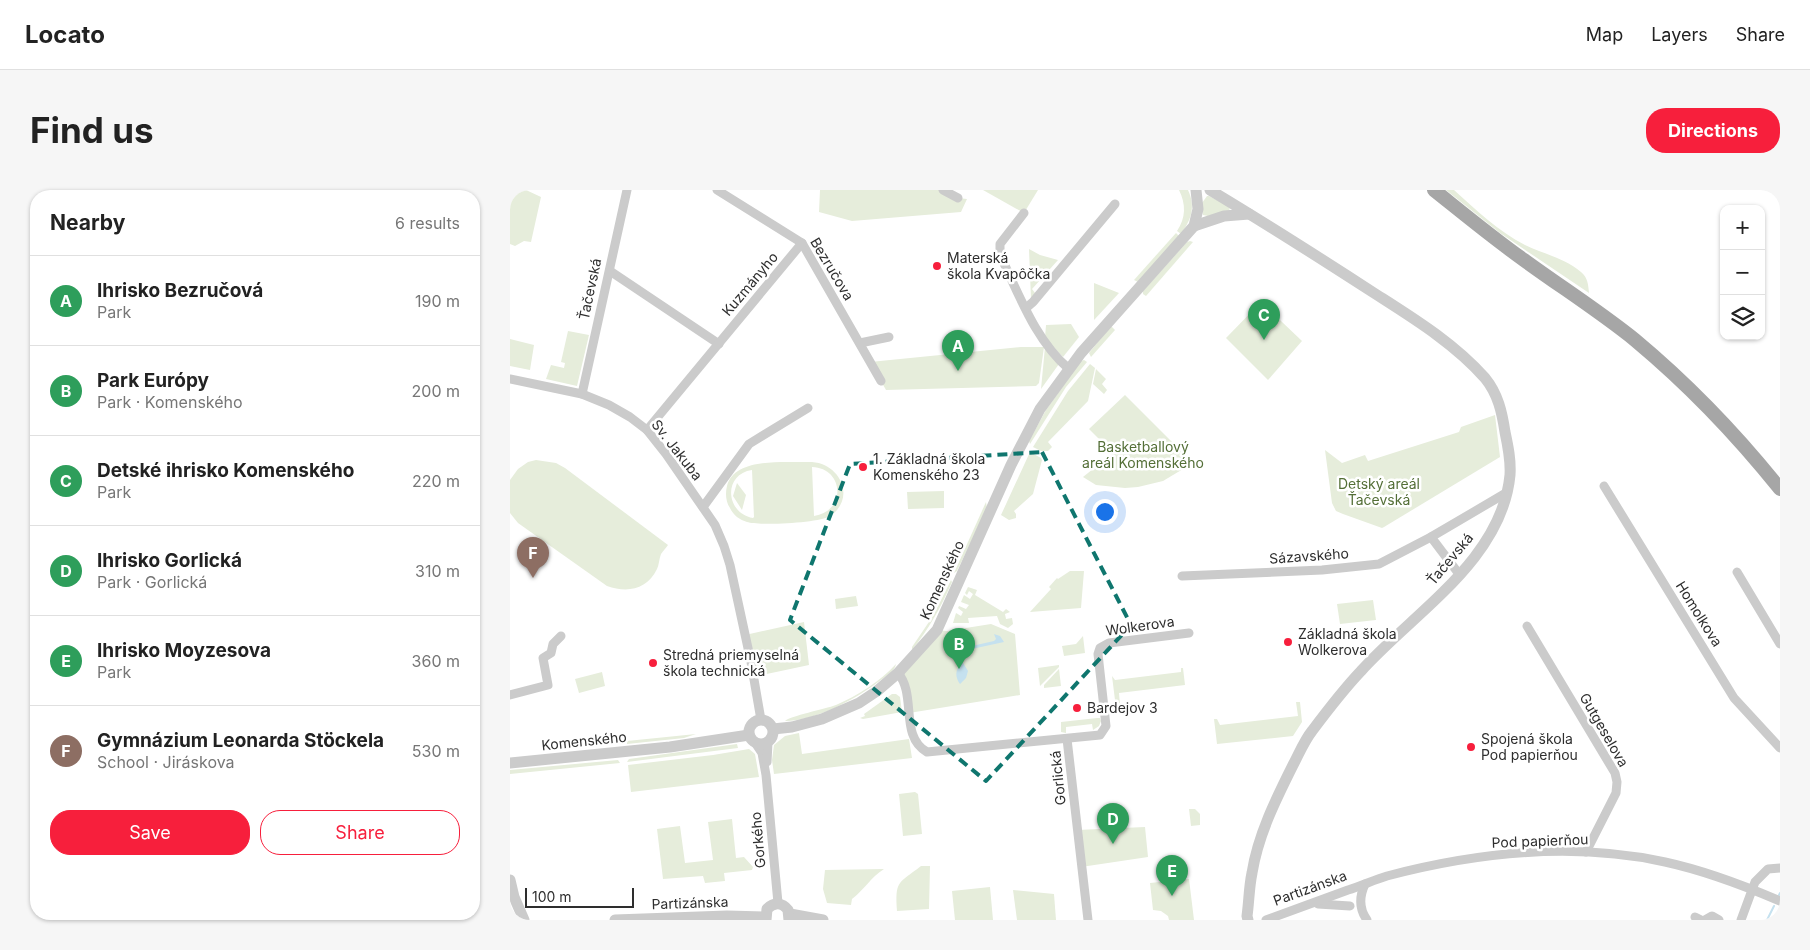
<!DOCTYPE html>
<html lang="en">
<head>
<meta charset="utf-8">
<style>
  :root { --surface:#fff; --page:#f6f6f6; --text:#222; --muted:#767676; --line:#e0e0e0; --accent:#f71f3c }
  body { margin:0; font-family:Inter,sans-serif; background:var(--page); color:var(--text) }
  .controls { position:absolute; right:15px; top:15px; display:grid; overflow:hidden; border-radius:10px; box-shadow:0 1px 4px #0004 }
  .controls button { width:45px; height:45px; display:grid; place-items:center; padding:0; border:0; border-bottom:1px solid var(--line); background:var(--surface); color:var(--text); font:25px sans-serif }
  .scale { position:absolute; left:15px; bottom:12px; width:109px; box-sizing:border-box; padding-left:5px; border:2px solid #2e2e2e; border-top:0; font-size:14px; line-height:18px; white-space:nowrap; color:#2e2e2e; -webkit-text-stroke:4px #fff; paint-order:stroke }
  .you { position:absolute; left:594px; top:321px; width:18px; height:18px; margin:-12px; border:4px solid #fff; border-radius:50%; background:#1a73e8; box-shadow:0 0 0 8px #1a73e833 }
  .badge { display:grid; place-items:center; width:32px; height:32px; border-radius:50%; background:var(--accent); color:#fff; font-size:16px; font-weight:700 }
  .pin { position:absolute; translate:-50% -41px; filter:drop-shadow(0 1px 2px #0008) }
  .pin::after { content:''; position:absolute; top:26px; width:18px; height:15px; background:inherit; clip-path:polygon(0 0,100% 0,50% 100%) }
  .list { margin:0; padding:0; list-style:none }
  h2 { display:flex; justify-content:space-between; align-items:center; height:65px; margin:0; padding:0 20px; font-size:21px }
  h2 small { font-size:16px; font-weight:400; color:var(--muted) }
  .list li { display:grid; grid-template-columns:32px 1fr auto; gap:15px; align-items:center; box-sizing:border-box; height:90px; padding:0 20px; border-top:1px solid var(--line) }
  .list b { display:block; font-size:19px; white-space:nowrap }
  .list p { margin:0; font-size:16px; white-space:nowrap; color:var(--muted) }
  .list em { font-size:16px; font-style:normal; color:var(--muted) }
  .actions { display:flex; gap:10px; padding:15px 20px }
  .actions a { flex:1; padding:11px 0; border:1px solid var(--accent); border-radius:20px; text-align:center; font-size:18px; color:var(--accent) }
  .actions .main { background:var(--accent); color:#fff }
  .icon { flex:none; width:28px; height:28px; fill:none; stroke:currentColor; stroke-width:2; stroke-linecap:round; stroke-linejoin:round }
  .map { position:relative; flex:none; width:1270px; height:730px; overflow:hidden; border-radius:20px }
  header { display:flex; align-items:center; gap:30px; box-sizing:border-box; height:70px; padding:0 25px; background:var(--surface); border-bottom:1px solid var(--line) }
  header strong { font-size:24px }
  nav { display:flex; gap:28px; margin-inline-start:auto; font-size:18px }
  .intro { display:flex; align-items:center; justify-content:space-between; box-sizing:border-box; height:120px; padding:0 30px }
  h1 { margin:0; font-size:35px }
  .button { padding:12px 22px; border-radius:20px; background:var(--accent); color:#fff; font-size:18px; font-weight:700 }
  main { display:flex; gap:30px; padding:0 30px }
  aside { flex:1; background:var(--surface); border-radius:20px; box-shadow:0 1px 4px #0004 }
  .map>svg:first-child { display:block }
  .green { fill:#e6eddb; fill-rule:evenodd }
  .water { fill:#c5e1ef }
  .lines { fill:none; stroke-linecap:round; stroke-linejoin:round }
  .stream { stroke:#c5e1ef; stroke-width:2 }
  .minor { stroke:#cbcbcb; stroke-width:9 }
  .tertiary { stroke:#cbcbcb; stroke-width:11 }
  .primary { stroke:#a6a6a6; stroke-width:14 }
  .marked { fill:none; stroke:#0f766e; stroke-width:4; stroke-dasharray:10 6; stroke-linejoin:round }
  .poi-dot { fill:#f71f3c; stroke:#fff; stroke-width:2 }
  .labels { text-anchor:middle; stroke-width:5; stroke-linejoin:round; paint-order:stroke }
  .poi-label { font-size:14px; fill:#2e2e2e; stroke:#fff; text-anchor:start }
  .street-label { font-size:14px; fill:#2e2e2e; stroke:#fff }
  .park-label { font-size:14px; fill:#546f37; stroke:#fff }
</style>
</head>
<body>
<header>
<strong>Locato</strong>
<nav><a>Map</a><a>Layers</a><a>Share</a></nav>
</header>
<div class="intro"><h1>Find us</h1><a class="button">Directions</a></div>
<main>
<aside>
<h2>Nearby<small>6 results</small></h2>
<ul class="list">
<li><span class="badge" style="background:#2e9e5b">A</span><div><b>Ihrisko Bezručová</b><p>Park</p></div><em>190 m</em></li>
<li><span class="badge" style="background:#2e9e5b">B</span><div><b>Park Európy</b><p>Park · Komenského</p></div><em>200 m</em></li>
<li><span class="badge" style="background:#2e9e5b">C</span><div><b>Detské ihrisko Komenského</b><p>Park</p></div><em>220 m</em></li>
<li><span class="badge" style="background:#2e9e5b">D</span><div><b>Ihrisko Gorlická</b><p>Park · Gorlická</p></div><em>310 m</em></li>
<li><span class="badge" style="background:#2e9e5b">E</span><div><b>Ihrisko Moyzesova</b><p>Park</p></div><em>360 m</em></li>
<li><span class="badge" style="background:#8d6e63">F</span><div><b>Gymnázium Leonarda Stöckela</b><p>School · Jiráskova</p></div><em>530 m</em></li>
</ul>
<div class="actions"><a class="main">Save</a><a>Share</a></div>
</aside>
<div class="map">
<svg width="1270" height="730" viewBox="0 0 1270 730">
  <rect width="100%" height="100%" fill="#fff"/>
  <g class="green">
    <polygon points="0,0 16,0 31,7 21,52 14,51 5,56 0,54"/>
    <polygon points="310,0 433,0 448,8 457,9 451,22 342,31 309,22"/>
    <polygon points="473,0 528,0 514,23"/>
    <path d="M669,0H678C686,17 681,30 671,44L667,41C676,28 676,14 669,0Z"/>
    <path d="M936,0H944C966,20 988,41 1015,55C1033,64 1055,68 1071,82C1078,88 1078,94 1079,103L990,43Z"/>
    <polygon points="697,6 699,6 720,17 719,21 698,26 693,25 692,13"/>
    <polygon points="666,43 669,46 628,92 624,90"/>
    <polygon points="680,51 683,52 636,106 633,104 633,101 677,52"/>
    <polygon points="519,59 530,65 548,70 522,99 525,103 521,109"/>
    <polygon points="584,93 609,103 584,130"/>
    <polygon points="751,112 792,151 758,190 716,148"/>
    <polygon points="561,134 569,147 553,167 535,148 536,135"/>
    <polygon points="601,136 605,140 581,167 579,163"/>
    <polygon points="58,141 79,145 67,196 36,189 41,175 54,178 55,173 51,172"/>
    <polygon points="0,149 24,155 20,180 0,176"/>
    <polygon points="511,157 534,157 529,193 526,196 376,200 360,172"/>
    <polygon points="535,157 549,174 531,199"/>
    <polygon points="574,170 577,172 556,197 520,254 519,251 536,220 571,171"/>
    <polygon points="580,174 585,178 578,211 538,252 542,257 538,261 531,261 523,257 558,201"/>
    <polygon points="586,179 596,189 592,194 597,200 594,204 583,194"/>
    <polygon points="615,205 683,273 653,291 628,297 615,298 586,295 573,287 603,263 579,239"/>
    <polygon points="985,225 990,267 874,337 872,338 833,324 826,321 822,313 815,260 832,273 855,265 858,271 949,242 951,237"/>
    <polygon points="520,262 531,268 532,270 523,304 504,321 506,324 506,328 499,330 491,325"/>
    <path d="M26,270L46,273L55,278L158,355C156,358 153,361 151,364C149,369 149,375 147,379C137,400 117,403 97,396L8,333L0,323V290L8,279L18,272Z"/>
    <path d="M302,272C331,274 346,309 320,326C310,333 250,336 237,332C230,330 223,325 220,318C216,312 215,304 217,296C225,266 277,273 302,272ZM302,277C334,278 337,321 304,326ZM242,280L244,327L243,328C215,323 213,284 242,280Z"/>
    <polygon points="227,293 236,305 232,320 223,306"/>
    <polygon points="434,301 434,318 398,319 397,302"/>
    <polygon points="476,312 477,318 447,381 444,383"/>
    <polygon points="560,381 574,381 571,418 520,422 541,399 539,397 547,388 548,389"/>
    <path d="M441,390L442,392C431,417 419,439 402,460V457L423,426Z"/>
    <polygon points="458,397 467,400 465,405 493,422 496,419 500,422 495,424 496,429 502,428 503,434 498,438 490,434 487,426 458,428 459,433 443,433 446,423 451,426 453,422 448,418 449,416 456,419 459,415 451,412 454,405 460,409 463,404 459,401 457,405 455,403"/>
    <polygon points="346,406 348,416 326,419 325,409"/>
    <polygon points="863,410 866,430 830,434 827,414"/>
    <polygon points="294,432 299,475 243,487 235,445"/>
    <polygon points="481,434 505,444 510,505 399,523 388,483 427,440 437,441"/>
    <polygon points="573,446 575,463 554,466 552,456 566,454"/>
    <path d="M386,474C385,481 376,486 371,490C346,509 306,531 275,531C280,526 315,519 326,515C347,506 371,491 386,474Z"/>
    <polygon points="549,475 549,477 530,496 528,478"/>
    <polygon points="671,478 673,478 675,495 609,503 610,515 616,515 616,518 606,518 602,486 605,490 671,482"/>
    <polygon points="549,479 551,496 534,498 534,495"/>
    <polygon points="92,482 95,496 69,503 65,489"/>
    <polygon points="382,504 386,504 390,507 392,522 353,529 350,528 355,526 354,524"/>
    <polygon points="786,512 790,512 792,532 783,546 707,554 704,529 707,529 710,535 788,526"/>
    <polygon points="587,528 590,528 591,531 589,536 583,540 582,534 556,537 556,543 551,542 551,532"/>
    <polygon points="289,543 292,564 399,549 402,568 264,584 262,570 264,555 275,546"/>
    <polygon points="186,544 174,548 117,554 117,551"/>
    <polygon points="227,554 228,558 117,572 119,569"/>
    <polygon points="239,559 245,564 249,587 121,602 118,575 203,565"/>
    <polygon points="108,570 110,573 0,584 0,580"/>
    <polygon points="405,602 408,604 412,644 393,646 389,604"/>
    <polygon points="679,619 685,619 690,624 690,635 681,636"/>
    <polygon points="222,629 226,668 234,667 243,677 242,680 214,683 215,691 195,693 193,686 153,689 147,639 170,636 175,673 203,670 198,632"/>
    <polygon points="635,637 638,667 571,677 567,640"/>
    <path d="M411,676H420L419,719L387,721C385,690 388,694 411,676Z"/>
    <path d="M374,679C360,688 355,699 342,709L341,715L317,713L313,699L315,680Z"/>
    <polygon points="679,689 684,730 659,730 658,726 651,721 643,720 640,693"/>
    <polygon points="480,697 483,730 445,730 442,701"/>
    <polygon points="503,700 544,704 546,730 507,730"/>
  </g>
  <path class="water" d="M484,444L490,446L494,452L457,460L450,464V468L458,481L456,488L450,494C445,487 445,480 451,474L446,468L447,462L453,458L484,451L486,449Z"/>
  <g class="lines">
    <g class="stream">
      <polyline points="1269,705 1270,703"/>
      <polyline points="1257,730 1264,716"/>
    </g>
    <g class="minor">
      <polyline points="207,0 292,53 371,191"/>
      <polyline points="433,0 448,8"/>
      <path d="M514,23L490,54V65C509,104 525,150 559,179"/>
      <polyline points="100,81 209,154"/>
      <polyline points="516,118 523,112 605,14"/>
      <polyline points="350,153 379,147"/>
      <polyline points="0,189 72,204 99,215 120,227 137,240 156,264 205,335 214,356 220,375 241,472 251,530"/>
      <polyline points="72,204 117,0"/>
      <polyline points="137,240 292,53"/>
      <polyline points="1094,296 1224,508 1270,558"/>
      <polyline points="193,317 239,254 298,218"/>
      <polyline points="921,347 949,384"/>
      <polyline points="1227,382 1270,454"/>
      <polyline points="672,386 812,380 869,374 921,347 996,303"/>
      <polyline points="1017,436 1105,583 1107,592 1106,603 1076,662"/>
      <path d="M388,483C407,505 389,546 417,562L590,545L596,536L588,464L590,458L599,453L679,443"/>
      <polyline points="0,505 38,495 33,468 41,463 43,454 51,446"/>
      <polyline points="557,549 578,730"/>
      <polyline points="246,554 252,563 256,585 268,713"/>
      <polyline points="257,572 258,552"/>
      <path d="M855,694C849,707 849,719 857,730"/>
      <polyline points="808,714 840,716"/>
      <polyline points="1185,727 1191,730"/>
      <path d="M756,730C783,720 811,710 838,700C851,696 864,690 877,686C968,662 1063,652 1155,672C1192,680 1235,696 1270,711"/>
      <polyline points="1195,730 1202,726 1209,730"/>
      <polyline points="1231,730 1245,692 1258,679 1270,678"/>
    </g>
    <g class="tertiary">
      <path d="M700,0C755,33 810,68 864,103C903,128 944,153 975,188C988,204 992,222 995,242C998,256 1001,270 1000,285C992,370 903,423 851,481C833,500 817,521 802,541C794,551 789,564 783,575C766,609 748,645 742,683C739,697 739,712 737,726L738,730"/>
      <polyline points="684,36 714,26 739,24"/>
      <circle cx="251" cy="542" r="12"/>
      <polyline points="263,539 282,537 312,529 349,513 367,501 388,483 427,440 501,275 530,219 571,163 684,36 688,19 686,0"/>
      <polyline points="0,573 160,557 239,545"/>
      <polyline points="0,690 4,707 14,730"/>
      <polyline points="280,724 313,730"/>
      <polyline points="105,730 217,726 255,727"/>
      <path d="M256,730L257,719C264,712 272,712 278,720L279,730"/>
    </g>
    <path class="primary" d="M924,0C954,24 983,48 1014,70C1051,97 1089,121 1125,150C1179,195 1226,244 1270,299"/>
  </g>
  <path class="marked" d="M532,262L621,435L476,591L280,430L340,274Z"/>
  <g class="poi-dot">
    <circle cx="427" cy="76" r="5"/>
    <circle cx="353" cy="277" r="5"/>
    <circle cx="778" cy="452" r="5"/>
    <circle cx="143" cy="473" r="5"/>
    <circle cx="567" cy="518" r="5"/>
    <circle cx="961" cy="557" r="5"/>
  </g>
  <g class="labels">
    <g class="poi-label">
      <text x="437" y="73">Materská<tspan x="437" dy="16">škola Kvapôčka</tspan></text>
      <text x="363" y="274">1. Základná škola<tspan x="363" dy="16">Komenského 23</tspan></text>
      <text x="788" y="449">Základná škola<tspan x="788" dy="16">Wolkerova</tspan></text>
      <text x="153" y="470">Stredná priemyselná<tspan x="153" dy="16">škola technická</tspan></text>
      <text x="577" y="523">Bardejov 3</text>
      <text x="971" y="554">Spojená škola<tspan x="971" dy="16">Pod papierňou</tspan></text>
    </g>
    <g class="street-label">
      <text transform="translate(322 79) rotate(59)" y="5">Bezručova</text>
      <text transform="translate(240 94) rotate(-50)" y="5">Kuzmányho</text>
      <text transform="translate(80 99) rotate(-78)" y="5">Ťačevská</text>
      <text transform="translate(167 260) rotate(52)" y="5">Sv. Jakuba</text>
      <text transform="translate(799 366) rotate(-4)" y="5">Sázavského</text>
      <text transform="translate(940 369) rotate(-50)" y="5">Ťačevská</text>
      <text transform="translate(432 390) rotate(-65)" y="5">Komenského</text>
      <text transform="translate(1189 424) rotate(58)" y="5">Homolkova</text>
      <text transform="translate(630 436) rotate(-8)" y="5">Wolkerova</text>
      <text transform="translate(1094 540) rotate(60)" y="5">Gutgeselova</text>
      <text transform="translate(74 551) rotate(-6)" y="5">Komenského</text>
      <text transform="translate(548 588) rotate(-96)" y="5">Gorlická</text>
      <text transform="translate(248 650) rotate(-95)" y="5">Gorkého</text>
      <text transform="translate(1030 651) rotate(-2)" y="5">Pod papierňou</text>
      <text transform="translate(800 698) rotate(-20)" y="5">Partizánska</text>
      <text transform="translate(180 713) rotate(-2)" y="5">Partizánska</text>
    </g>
    <g class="park-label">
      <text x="633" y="262">Basketballový<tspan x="633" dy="16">areál Komenského</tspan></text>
      <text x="869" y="299">Detský areál<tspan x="869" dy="16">Ťačevská</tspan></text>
    </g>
  </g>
</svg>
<div class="controls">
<button>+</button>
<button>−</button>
<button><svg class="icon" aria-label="layers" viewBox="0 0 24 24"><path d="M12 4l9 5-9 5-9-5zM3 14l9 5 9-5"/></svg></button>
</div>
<div class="scale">100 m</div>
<div class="you"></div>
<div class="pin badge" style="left:448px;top:181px;background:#2e9e5b">A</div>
<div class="pin badge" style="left:449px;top:479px;background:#2e9e5b">B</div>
<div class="pin badge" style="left:754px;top:150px;background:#2e9e5b">C</div>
<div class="pin badge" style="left:603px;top:654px;background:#2e9e5b">D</div>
<div class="pin badge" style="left:662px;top:706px;background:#2e9e5b">E</div>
<div class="pin badge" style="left:23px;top:388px;background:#8d6e63">F</div>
</div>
</main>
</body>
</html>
